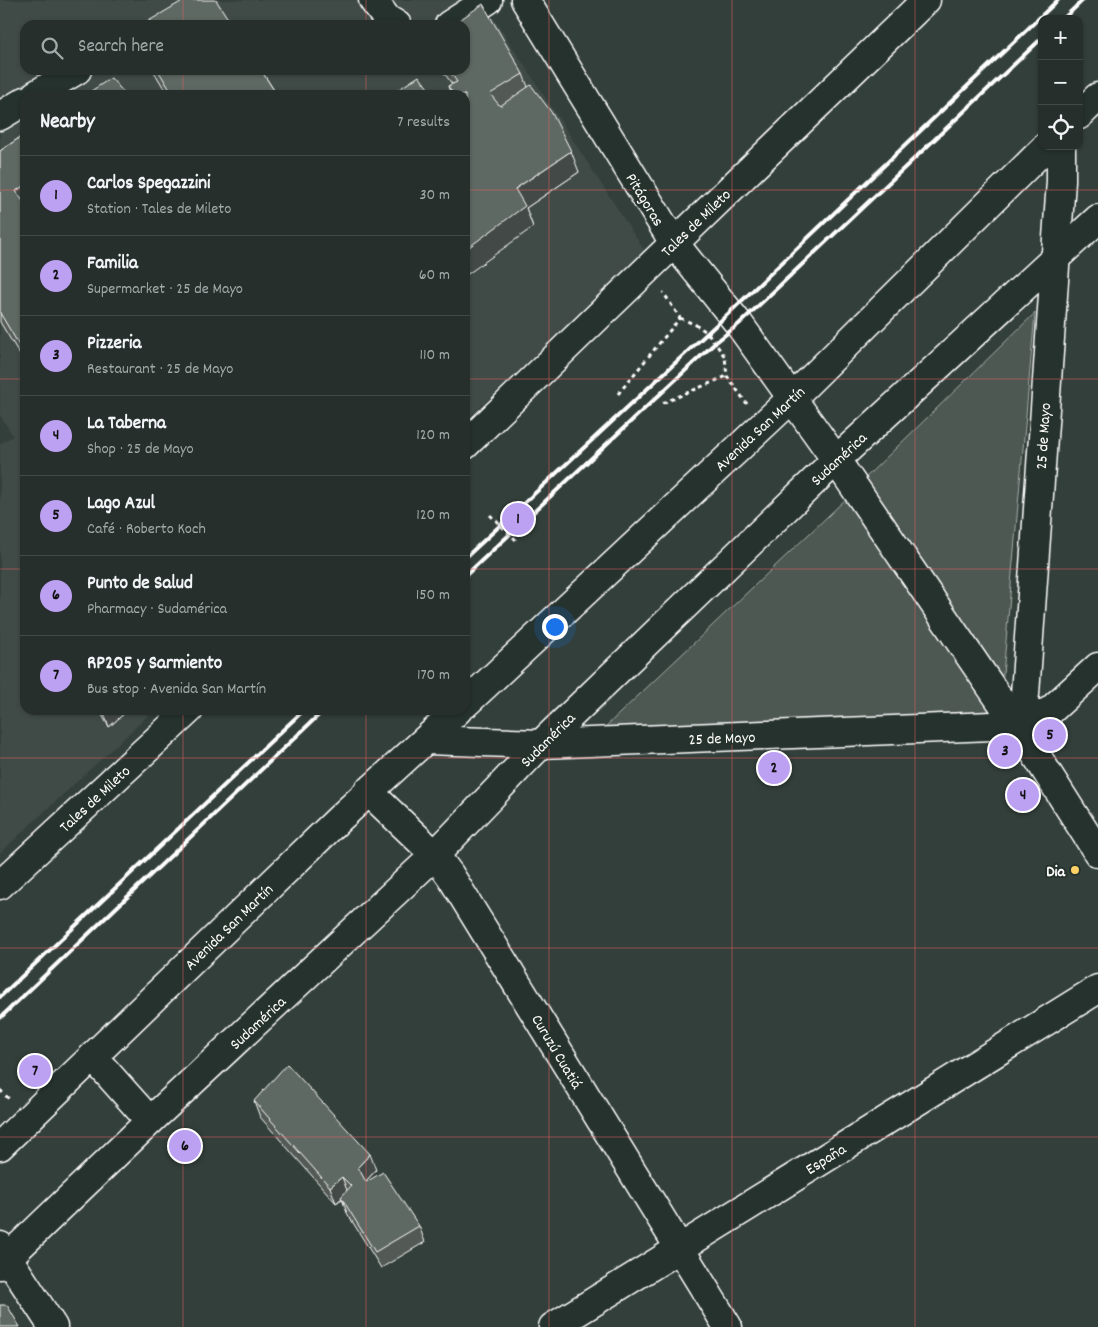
<!DOCTYPE html>
<html lang="en">
<head>
<meta charset="utf-8">
<style>
  :root { --surface:#262f2c; --page:#323b38; --text:#f1f3f6; --muted:#a4a9a9; --line:#424a48; --accent:#bca0f2 }
  body { margin:0; font-family:Dekko,sans-serif; background:var(--page); color:var(--text) }
  .controls { position:absolute; right:15px; top:15px; display:grid; overflow:hidden; border-radius:10px; box-shadow:0 1px 4px #0004 }
  .controls button { width:45px; height:45px; display:grid; place-items:center; padding:0; border:0; border-bottom:1px solid var(--line); background:var(--surface); color:var(--text); font:25px sans-serif }
  .you { position:absolute; left:554px; top:626px; width:18px; height:18px; margin:-12px; border:4px solid #fff; border-radius:50%; background:#1a73e8; box-shadow:0 0 0 8px #1a73e833 }
  .badge { display:grid; place-items:center; width:32px; height:32px; border-radius:50%; background:var(--accent); color:#111; font-size:16px; font-weight:700 }
  .pin { position:absolute; translate:-50% -50%; border:2px solid #fff; box-shadow:0 1px 5px #0006 }
  .list { margin:0; padding:0; list-style:none }
  h2 { display:flex; justify-content:space-between; align-items:center; height:65px; margin:0; padding:0 20px; font-size:21px }
  h2 small { font-size:16px; font-weight:400; color:var(--muted) }
  .list li { display:grid; grid-template-columns:32px 1fr auto; gap:15px; align-items:center; box-sizing:border-box; height:80px; padding:0 20px; border-top:1px solid var(--line) }
  .list b { display:block; font-size:19px; white-space:nowrap }
  .list p { margin:0; font-size:16px; white-space:nowrap; color:var(--muted) }
  .list em { font-size:16px; font-style:normal; color:var(--muted) }
  .icon { flex:none; width:28px; height:28px; fill:none; stroke:currentColor; stroke-width:2; stroke-linecap:round; stroke-linejoin:round }
  .map { position:relative; flex:none; width:1098px; height:1327px; overflow:hidden }
  .search { position:absolute; background:var(--surface); box-shadow:0 1px 4px #0004; left:20px; top:20px; width:450px; height:55px; display:flex; align-items:center; gap:12px; box-sizing:border-box; padding:0 18px; border-radius:15px; color:var(--muted); font-size:19px }
  .panel { position:absolute; background:var(--surface); box-shadow:0 1px 4px #0004; left:20px; top:90px; width:450px; height:625px; border-radius:15px }
  .map>svg:first-child { display:block }
  .built { fill:#404c47; fill-rule:evenodd }
  .green { fill:#4d5853; stroke:#a6aca9 }
  .lines { fill:none; stroke-linecap:round; stroke-linejoin:round }
  .minor-casing { stroke:#fff; stroke-width:31 }
  .major-casing { stroke:#fff; stroke-width:31 }
  .path { stroke:#fff; stroke-width:3; stroke-dasharray:4 4; stroke-linecap:butt }
  .minor { stroke:#26332d; stroke-width:28 }
  .major { stroke:#26332d; stroke-width:28 }
  .rail { stroke:#fff; stroke-width:4 }
  .wall { fill:#525a56; stroke:#fff }
  .shaded-wall { fill:#424a46; stroke:#fff }
  .building { fill:#5f6964; stroke:#fff }
  .grid { fill:none; stroke:#e05e5e; stroke-width:1; stroke-opacity:0.55 }
  .poi-dot { fill:#ffd166; stroke:#26332d; stroke-width:2 }
  .labels { text-anchor:middle; stroke-width:4; stroke-linejoin:round; paint-order:stroke }
  .street-label { font-size:16px; fill:#fff; stroke:#26332d }
  .poi-label { font-size:16px; font-weight:bold; fill:#fff; stroke:#26332d; text-anchor:end }
</style>
</head>
<body>
<div class="map">
<svg width="1098" height="1327" viewBox="0 0 1098 1327">
  <rect width="100%" height="100%" fill="#333f3a"/>
  <filter id="ink" filterUnits="userSpaceOnUse"><feTurbulence type="fractalNoise" baseFrequency=".02" numOctaves="2"/><feDisplacementMap in="SourceGraphic" scale="10" xChannelSelector="R" yChannelSelector="G"/><feConvolveMatrix kernelMatrix="1 2 1 2 8 2 1 2 1" color-interpolation-filters="sRGB"/></filter>
  <g filter="url(#ink)">
    <path class="built" d="M0,0H482L646,253L465,421V95H25V710H154L0,853V444L13,436L0,415ZM25,25H465V70H25Z"/>
    <g class="green">
      <polygon points="1035,313 1002,686 862,481"/>
      <polygon points="847,498 993,712 602,730"/>
    </g>
    <g class="lines">
      <g class="minor-casing">
        <g id="minor">
          <polyline points="373,0 387,19 397,25"/>
          <polyline points="525,0 674,243 739,324 836,460 1017,725 1098,853"/>
          <polyline points="449,25 488,0"/>
          <polyline points="35,95 77,70"/>
          <polyline points="0,116 25,101"/>
          <polyline points="465,445 926,0"/>
          <polyline points="1017,725 1025,694 1061,181 1061,146"/>
          <polyline points="426,740 541,744 1017,725 1050,711 1098,667"/>
          <polyline points="368,791 435,855 450,875 728,1327"/>
          <polyline points="0,885 189,710"/>
          <polyline points="93,1057 150,1121"/>
          <polyline points="0,1246 53,1327"/>
          <polyline points="0,1265 150,1121 435,855 541,744 836,460 1098,219"/>
          <polyline points="553,1327 1098,989"/>
        </g>
      </g>
      <g class="major-casing">
        <g id="major">
          <polyline points="1079,115 1098,97"/>
          <polyline points="465,704 791,399 1047,146"/>
          <polyline points="0,1146 340,818 458,710"/>
        </g>
      </g>
      <g class="path">
        <polyline points="680,318 696,325 708,333 725,357 727,376 747,404"/>
        <polyline points="618,394 680,318 663,292"/>
        <polyline points="663,403 727,376"/>
        <polyline points="490,515 517,541"/>
        <polyline points="0,1090 9,1099"/>
      </g>
      <use href="#minor" class="minor"/>
      <use href="#major" class="major"/>
      <g class="rail">
        <polyline points="1063,19 1083,0"/>
        <polyline points="465,558 729,313 1058,0"/>
        <polyline points="465,576 715,343 739,324 1042,38"/>
        <polyline points="0,997 304,710"/>
        <polyline points="0,1018 324,710"/>
      </g>
    </g>
    <g class="wall">
      <polygon points="153,70 261,70 277,95 168,95"/>
      <polygon points="442,70 465,70 523,74 528,87 579,172 526,208 533,227 465,95 451,95 448,86 452,84"/>
      <polygon points="25,134 25,363 0,322 0,151"/>
      <polygon points="99,710 128,710 109,727"/>
      <polygon points="254,1101 376,1170 366,1181 419,1226 425,1242 381,1268 347,1213 342,1199 336,1203 260,1117"/>
    </g>
    <g class="shaded-wall">
      <polygon points="571,151 579,172 526,208 533,227 465,276 465,250 515,189"/>
      <polygon points="25,185 25,211 16,191"/>
      <polygon points="103,710 128,710 109,727"/>
      <polygon points="370,1154 376,1170 364,1183 358,1167"/>
      <polygon points="342,1177 348,1193 336,1203 330,1187"/>
    </g>
    <g class="building">
      <polygon points="184,0 216,0 232,25 142,25"/>
      <polygon points="483,4 523,74 490,94 500,106 531,85 552,113 571,151 515,189 525,206 465,250 465,95 454,95 448,86 457,82 449,70 465,70 465,25 452,25"/>
      <polygon points="158,70 261,70 277,95 173,95"/>
      <polygon points="419,76 433,95 390,95"/>
      <polygon points="111,78 126,95 85,95"/>
      <polygon points="25,134 25,185 16,191 25,204 25,355 0,313 0,151"/>
      <polygon points="287,1064 370,1154 358,1167 366,1182 383,1172 419,1226 375,1252 341,1197 351,1186 342,1177 330,1187 254,1101"/>
      <polygon points="0,1305 7,1305 20,1327 0,1327"/>
    </g>
  </g>
  <path class="grid" d="M183,0V25M366,0V25M549,0V1327M732,0V1327M915,0V1327M183,70V95M366,70V95M0,190H25M465,190H1098M0,379H25M465,379H1098M0,569H25M465,569H1098M183,710V1327M366,710V1327M0,758H1098M0,948H1098M0,1137H1098"/>
  <circle class="poi-dot" cx="1075" cy="870" r="5"/>
  <g class="labels">
    <g class="street-label">
      <text transform="translate(646 199) rotate(59)" y="6">Pitágoras</text>
      <text transform="translate(695 222) rotate(-44)" y="6">Tales de Mileto</text>
      <text transform="translate(759 428) rotate(-43)" y="6">Avenida San Martín</text>
      <text transform="translate(1042 436) rotate(-86)" y="6">25 de Mayo</text>
      <text transform="translate(838 458) rotate(-43)" y="6">Sudamérica</text>
      <text transform="translate(722 737) rotate(-2)" y="6">25 de Mayo</text>
      <text transform="translate(547 739) rotate(-45)" y="6">Sudamérica</text>
      <text transform="translate(94 798) rotate(-43)" y="6">Tales de Mileto</text>
      <text transform="translate(228 926) rotate(-44)" y="6">Avenida San Martín</text>
      <text transform="translate(257 1022) rotate(-43)" y="6">Sudamérica</text>
      <text transform="translate(558 1051) rotate(59)" y="6">Curuzú Cuatiá</text>
      <text transform="translate(825 1158) rotate(-32)" y="6">España</text>
    </g>
    <g class="poi-label">
      <text x="1065" y="876">Dia</text>
    </g>
  </g>
</svg>
<div class="controls">
<button>+</button>
<button>−</button>
<button><svg class="icon" aria-label="locate" viewBox="0 0 24 24"><circle cx="12" cy="12" r="6"/><path d="M12 2v4M12 18v4M2 12h4M18 12h4"/></svg></button>
</div>
<div class="you"></div>
<div class="pin badge" style="left:518px;top:519px">1</div>
<div class="pin badge" style="left:774px;top:768px">2</div>
<div class="pin badge" style="left:1005px;top:751px">3</div>
<div class="pin badge" style="left:1023px;top:795px">4</div>
<div class="pin badge" style="left:1050px;top:735px">5</div>
<div class="pin badge" style="left:185px;top:1146px">6</div>
<div class="pin badge" style="left:35px;top:1071px">7</div>
<div class="search"><svg class="icon" aria-label="search" viewBox="0 0 24 24"><circle cx="10" cy="10" r="6"/><path d="M15 15l6 6"/></svg>Search here</div>
<section class="panel">
<h2>Nearby<small>7 results</small></h2>
<ul class="list">
<li><span class="badge">1</span><div><b>Carlos Spegazzini</b><p>Station · Tales de Mileto</p></div><em>30 m</em></li>
<li><span class="badge">2</span><div><b>Familia</b><p>Supermarket · 25 de Mayo</p></div><em>60 m</em></li>
<li><span class="badge">3</span><div><b>Pizzeria</b><p>Restaurant · 25 de Mayo</p></div><em>110 m</em></li>
<li><span class="badge">4</span><div><b>La Taberna</b><p>Shop · 25 de Mayo</p></div><em>120 m</em></li>
<li><span class="badge">5</span><div><b>Lago Azul</b><p>Café · Roberto Koch</p></div><em>120 m</em></li>
<li><span class="badge">6</span><div><b>Punto de Salud</b><p>Pharmacy · Sudamérica</p></div><em>150 m</em></li>
<li><span class="badge">7</span><div><b>RP205 y Sarmiento</b><p>Bus stop · Avenida San Martín</p></div><em>170 m</em></li>
</ul>
</section>
</div>
</body>
</html>
